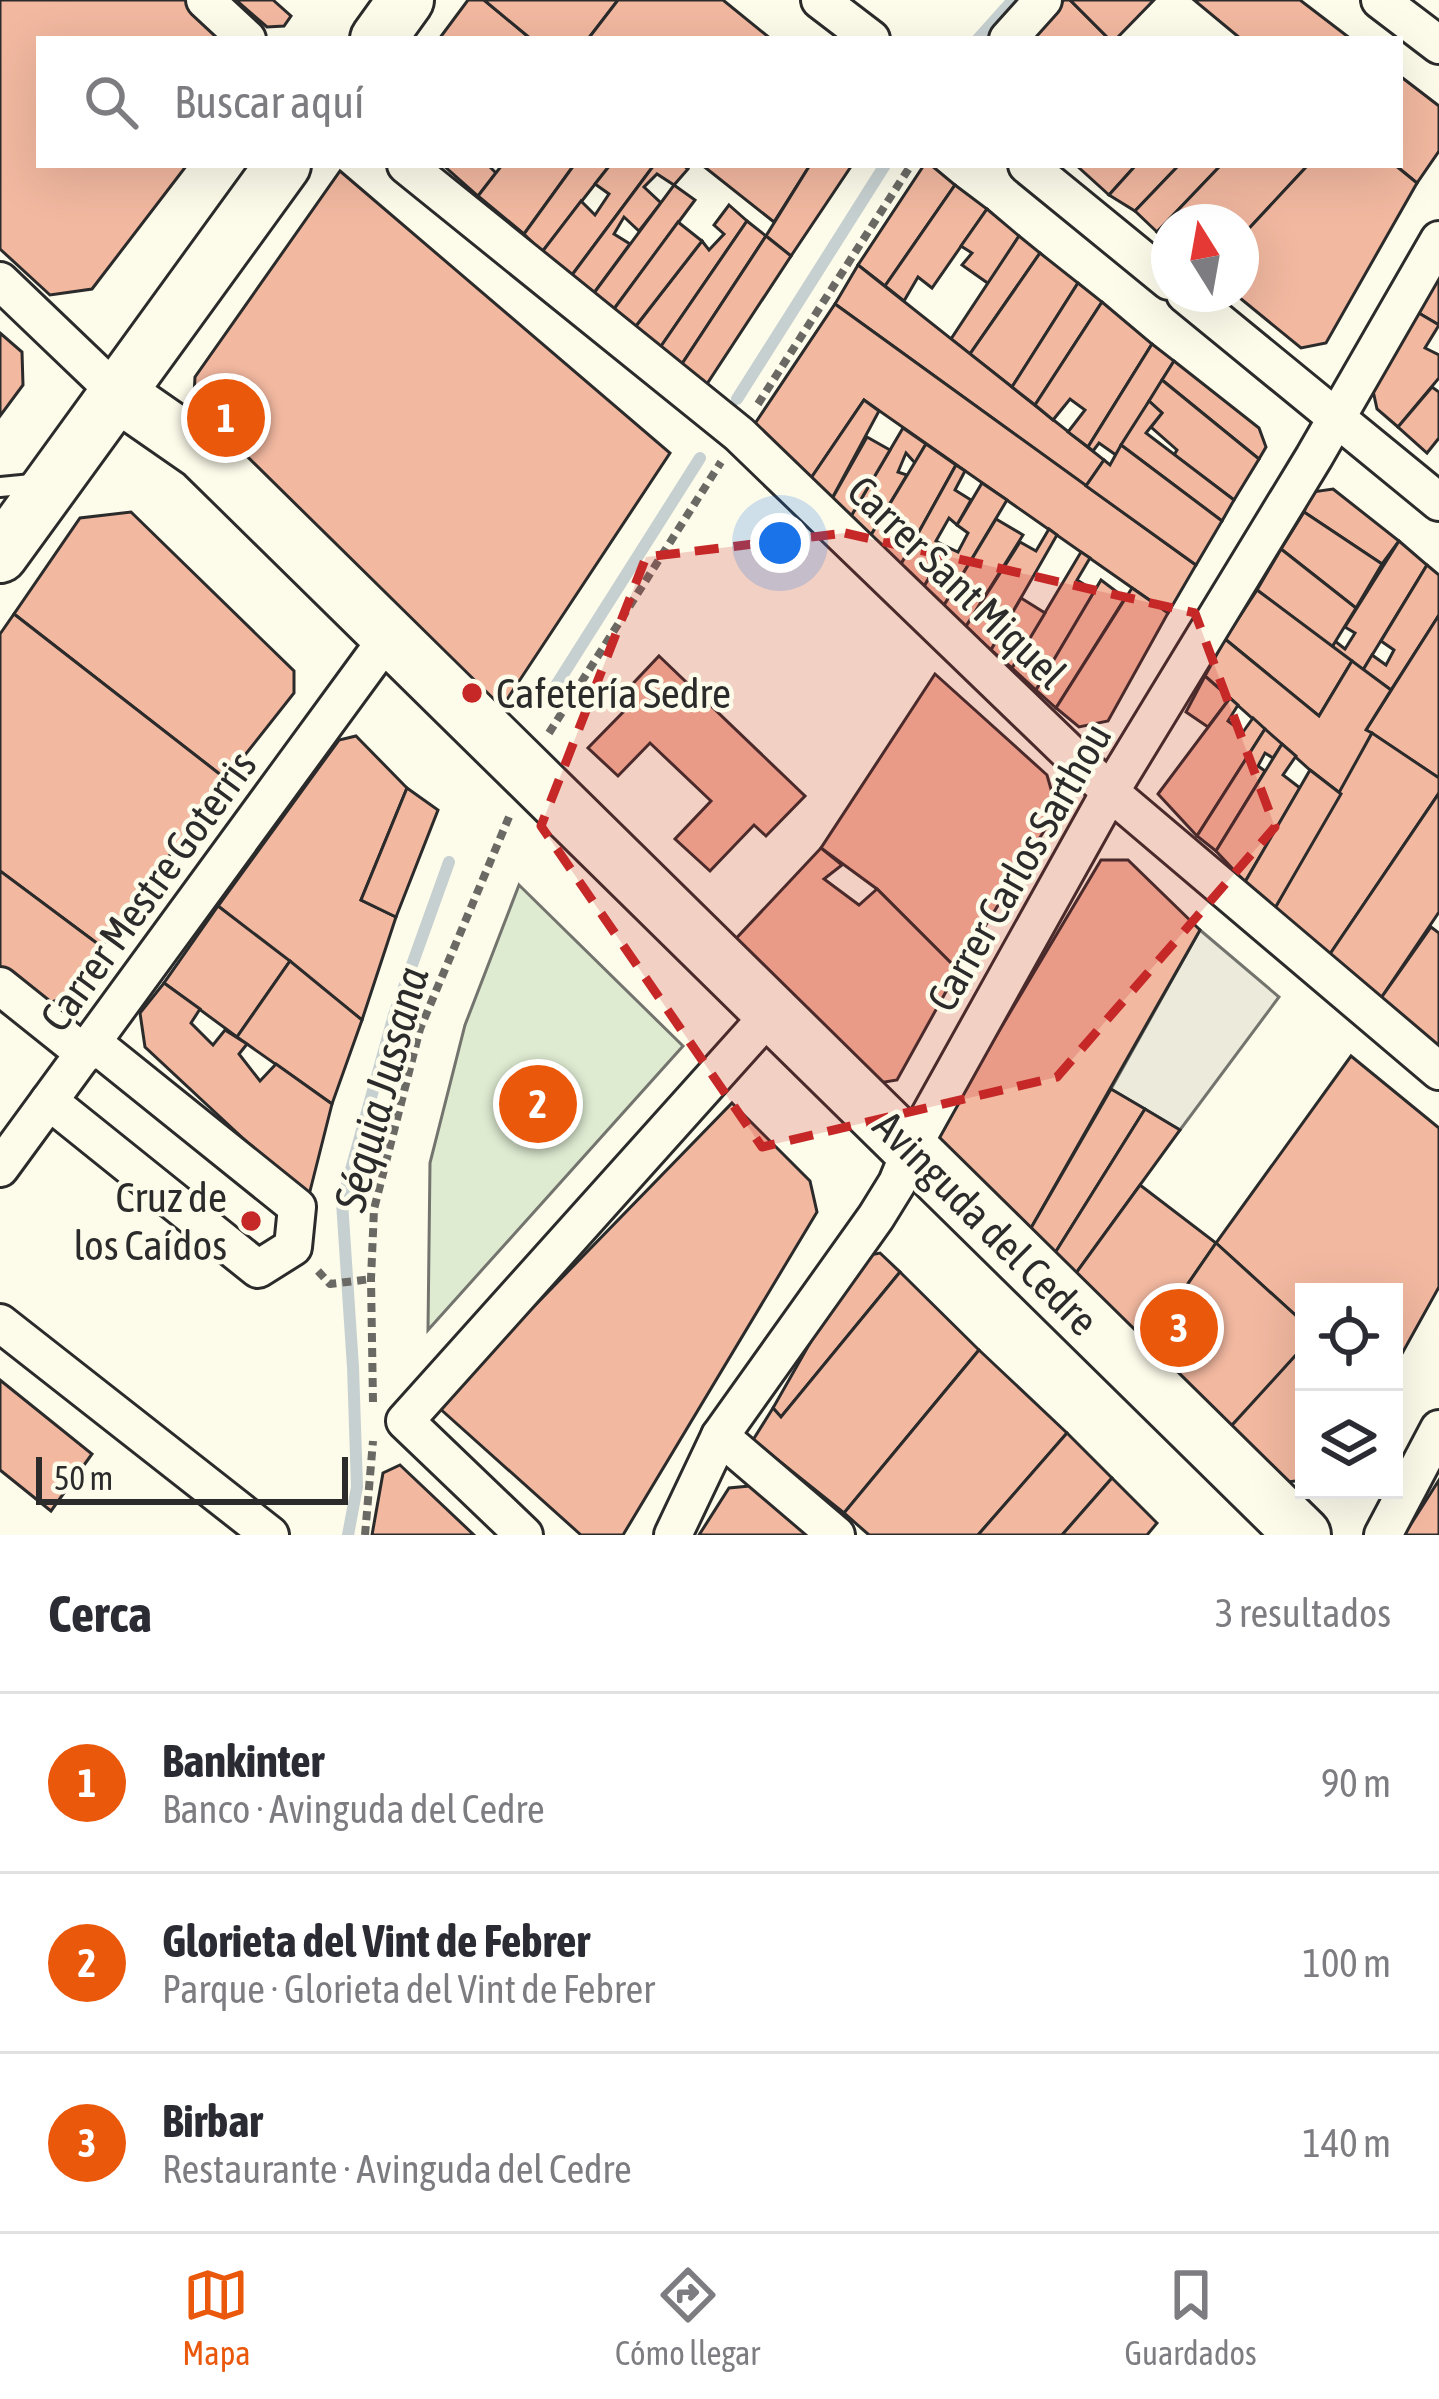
<!DOCTYPE html>
<html lang="es">
<head>
<meta charset="utf-8">
<style>
  :root { --surface:#fff; --page:#f2f2f3; --text:#2b2b33; --muted:#7c7c81; --line:#e1e1e2; --accent:#ea580c }
  body { margin:0; font-family:"Asap Condensed",sans-serif; background:var(--page); color:var(--text) }
  .controls { position:absolute; right:36px; bottom:36px; display:grid; overflow:hidden; border-radius:0px; box-shadow:0 12px 48px #0002 }
  .controls button { width:108px; height:108px; display:grid; place-items:center; padding:0; border:0; border-bottom:3px solid var(--line); background:var(--surface); color:var(--text); font:60px sans-serif }
  .compass { position:absolute; left:1151px; top:204px; width:108px; height:108px; border-radius:50%; background:var(--surface); box-shadow:0 12px 48px #0002; rotate:349deg }
  .scale { position:absolute; left:36px; bottom:30px; width:312px; box-sizing:border-box; padding-left:12px; border:6px solid #2b2b2b; border-top:0; font-size:33px; line-height:42px; white-space:nowrap; color:#2b2b2b; -webkit-text-stroke:9px #fdfbea; paint-order:stroke }
  .you { position:absolute; left:780px; top:543px; width:42px; height:42px; margin:-30px; border:9px solid #fff; border-radius:50%; background:#1a73e8; box-shadow:0 0 0 18px #1a73e833 }
  .badge { display:grid; place-items:center; width:78px; height:78px; border-radius:50%; background:var(--accent); color:#fff; font-size:39px; font-weight:700 }
  .pin { position:absolute; translate:-50% -50%; border:6px solid #fff; box-shadow:0 3px 12px #0006 }
  .list { margin:0; padding:0; list-style:none }
  h2 { display:flex; justify-content:space-between; align-items:center; height:156px; margin:0; padding:0 48px; font-size:51px }
  h2 small { font-size:39px; font-weight:400; color:var(--muted) }
  .list li { display:grid; grid-template-columns:78px 1fr auto; gap:36px; align-items:center; box-sizing:border-box; height:180px; padding:0 48px; border-top:3px solid var(--line) }
  .list b { display:block; font-size:45px; white-space:nowrap }
  .list p { margin:0; font-size:39px; white-space:nowrap; color:var(--muted) }
  .list em { font-size:39px; font-style:normal; color:var(--muted) }
  .icon { flex:none; width:66px; height:66px; fill:none; stroke:currentColor; stroke-width:2; stroke-linecap:round; stroke-linejoin:round }
  .map { position:relative; flex:none; width:1439px; height:1535px; overflow:hidden }
  .search { position:absolute; background:var(--surface); box-shadow:0 12px 48px #0002; left:36px; right:36px; top:36px; height:132px; display:flex; align-items:center; gap:30px; box-sizing:border-box; padding:0 42px; border-radius:0px; color:var(--muted); font-size:45px }
  .sheet { height:696px; background:var(--surface) }
  nav { display:flex; justify-content:space-around; align-items:center; box-sizing:border-box; height:168px; border-top:3px solid var(--line); background:var(--surface); font-size:33px; color:var(--muted) }
  nav a { display:grid; justify-items:center; gap:6px }
  nav .on { color:var(--accent) }
  .map>svg:first-child { display:block }
  .green { fill:#deebd1; stroke:#74746e; stroke-width:3 }
  .parking { fill:#eceadb; stroke:#74746e; stroke-width:3 }
  .lines { fill:none; stroke-linecap:round; stroke-linejoin:round }
  .stream { stroke:#c7d0d0; stroke-width:12 }
  .building { fill:#f2b8a0; stroke:#2b2b2b; stroke-width:3 }
  .lane-casing { stroke:#2b2b2b; stroke-width:24 }
  .street-casing { stroke:#2b2b2b; stroke-width:42 }
  .secondary-casing { stroke:#2b2b2b; stroke-width:60 }
  .path { stroke:#6a6964; stroke-width:8; stroke-dasharray:9 6; stroke-linecap:butt }
  .lane { stroke:#fdfbea; stroke-width:18 }
  .street { stroke:#fdfbea; stroke-width:36 }
  .secondary { stroke:#fdfbea; stroke-width:54 }
  .marked { fill:#c62828; fill-opacity:0.2; stroke:#c62828; stroke-width:9; stroke-dasharray:24 15; stroke-linejoin:round }
  .poi-dot { fill:#c62828; stroke:#fdfbea; stroke-width:4.5 }
  .labels { text-anchor:middle; stroke-width:9; stroke-linejoin:round; paint-order:stroke }
  .street-label { font-size:42px; fill:#2b2b2b; stroke:#fdfbea }
  .poi-label { font-size:42px; fill:#2b2b2b; stroke:#fdfbea; text-anchor:start }
  .water-label { font-size:45px; font-style:italic; fill:#2b2b2b; stroke:#fdfbea }
</style>
</head>
<body>
<div class="map">
<svg width="1439" height="1535" viewBox="0 0 1439 1535">
  <rect width="100%" height="100%" fill="#fdfbea"/>
  <polygon class="green" points="519,885 683,1046 428,1330 430,1163 465,1025"/>
  <polygon class="parking" points="1200,930 1279,997 1180,1130 1111,1089"/>
  <g class="lines">
    <g class="stream">
      <polyline points="978,39 1013,0"/>
      <polyline points="737,399 885,165"/>
      <polyline points="550,695 700,458"/>
      <polyline points="348,1535 357,1487 353,1367 342,1202 394,1015 449,862"/>
    </g>
  </g>
  <g class="building">
    <polygon points="0,0 190,0 234,39 39,39 39,165 187,165 92,289 50,295 0,249"/>
    <polygon points="236,0 273,0 291,16 284,26 267,27"/>
    <polygon points="468,0 484,0 531,39 439,39"/>
    <polygon points="484,0 618,0 588,39 531,39"/>
    <polygon points="618,0 723,0 771,39 588,39"/>
    <polygon points="1064,0 1070,0 1109,39 1026,39"/>
    <polygon points="1070,0 1154,0 1116,39 1109,39"/>
    <polygon points="1194,0 1300,0 1351,39 1241,39"/>
    <polygon points="1400,76 1439,106 1439,151 1417,183 1395,165 1400,165"/>
    <polygon points="443,165 488,165 496,173 478,196"/>
    <polygon points="502,165 574,165 524,234 478,196"/>
    <polygon points="574,165 610,165 542,252 524,234"/>
    <polygon points="610,165 654,165 569,279 542,252 581,201 595,215 609,194 595,184"/>
    <polygon points="654,165 683,165 688,169 674,185 657,174 644,187 661,203 639,231 624,217 614,234 630,244 591,297 569,279"/>
    <polygon points="702,165 810,165 774,222"/>
    <polygon points="810,165 852,165 791,256 766,236"/>
    <polygon points="924,165 931,165 955,185 885,286 858,265"/>
    <polygon points="1076,165 1136,165 1109,195"/>
    <polygon points="1136,165 1179,165 1135,211 1109,195"/>
    <polygon points="1179,165 1221,165 1157,232 1135,211"/>
    <polygon points="1221,165 1308,165 1241,237 1241,222 1169,222 1169,241 1157,232"/>
    <polygon points="1308,165 1395,165 1417,183 1326,343 1301,348 1235,294 1241,294 1241,237"/>
    <polygon points="340,171 670,453 500,710 193,415 195,377"/>
    <polygon points="674,185 695,200 611,313 591,297"/>
    <polygon points="955,185 987,209 932,288 918,277 904,301 885,286"/>
    <polygon points="729,205 747,221 655,355 632,331 702,241 709,250 724,234 714,225"/>
    <polygon points="987,209 1019,236 989,284 962,265 972,253 961,246"/>
    <polygon points="747,221 766,236 676,373 655,355"/>
    <polygon points="678,222 702,241 632,331 611,313"/>
    <polygon points="766,236 791,256 701,393 676,373"/>
    <polygon points="1019,236 1040,253 970,354 951,339"/>
    <polygon points="1040,253 1078,283 1012,387 970,354"/>
    <polygon points="858,265 1104,460 1086,486 835,304"/>
    <polygon points="1439,277 1439,325 1417,312"/>
    <polygon points="1078,283 1102,302 1035,405 1012,387"/>
    <polygon points="1102,302 1152,344 1088,447 1068,432 1085,410 1070,399 1053,420 1035,405"/>
    <polygon points="835,304 1196,565 1168,613 864,400 807,484 754,425"/>
    <polygon points="1417,312 1439,325 1425,348 1439,355 1439,378 1398,427 1377,409 1372,386"/>
    <polygon points="0,333 22,352 23,385 0,416"/>
    <polygon points="1152,344 1174,361 1116,455 1099,443 1093,451 1088,447"/>
    <polygon points="1174,361 1259,428 1266,447 1259,459 1162,380"/>
    <polygon points="1162,380 1259,459 1234,500 1174,455 1177,450 1151,427 1162,413 1149,401"/>
    <polygon points="1432,387 1439,392 1439,438 1427,453 1398,427"/>
    <polygon points="864,400 879,411 828,506 807,484"/>
    <polygon points="1149,401 1162,413 1146,433 1234,500 1222,521 1121,445"/>
    <polygon points="903,428 926,444 915,463 906,453 898,472 907,475 868,540 847,523"/>
    <polygon points="867,437 890,450 847,523 828,506"/>
    <polygon points="926,444 956,465 900,566 868,540"/>
    <polygon points="1121,445 1222,521 1196,565 1086,486 1104,460 1110,465"/>
    <polygon points="956,465 965,471 955,490 971,500 957,525 949,518 936,541 947,547 922,590 900,566"/>
    <polygon points="982,483 1007,500 943,607 922,590 947,547 958,552 968,533 957,525"/>
    <polygon points="1333,489 1399,541 1382,564 1304,512 1312,492"/>
    <polygon points="131,512 294,671 294,693 226,779 14,614 80,518"/>
    <polygon points="1304,512 1382,564 1356,608 1281,549"/>
    <polygon points="996,519 1023,535 965,628 943,607"/>
    <polygon points="1049,529 1057,535 991,650 965,628 1020,542 1036,551"/>
    <polygon points="1399,541 1427,565 1363,670 1332,647 1335,641 1345,649 1355,633 1345,627"/>
    <polygon points="1281,549 1356,608 1332,647 1257,590"/>
    <polygon points="1081,552 1090,558 1077,580 1095,591 1036,690 1012,668"/>
    <polygon points="1427,565 1439,575 1439,615 1391,690 1363,670 1372,655 1386,665 1394,650 1381,641"/>
    <polygon points="1101,580 1125,598 1056,708 1036,690"/>
    <polygon points="1132,588 1168,613 1108,721 1079,727 1056,708"/>
    <polygon points="1257,590 1352,661 1319,716 1225,639"/>
    <polygon points="1021,598 1045,613 1012,668 991,650"/>
    <polygon points="14,614 226,779 102,947 0,871 0,634"/>
    <polygon points="1439,615 1439,778 1366,730"/>
    <polygon points="1225,639 1319,716 1352,661 1391,690 1366,730 1372,733 1341,794 1310,770 1205,676"/>
    <polygon points="659,656 805,796 766,836 754,825 710,871 675,839 711,801 650,743 618,776 588,748 633,702 624,693"/>
    <polygon points="935,674 1047,775 1057,810 958,970 877,889 821,848"/>
    <polygon points="1205,676 1230,698 1208,727 1186,712"/>
    <polygon points="1230,698 1238,705 1228,721 1243,732 1253,718 1265,729 1197,836 1158,794"/>
    <polygon points="1265,729 1282,744 1273,758 1265,753 1258,766 1265,771 1216,851 1197,836"/>
    <polygon points="1372,733 1439,778 1439,793 1330,954 1275,908"/>
    <polygon points="356,736 407,788 361,900 396,917 362,1020 218,906 339,740"/>
    <polygon points="1282,744 1296,756 1283,775 1300,788 1245,882 1216,851"/>
    <polygon points="1310,770 1341,794 1275,908 1245,882"/>
    <polygon points="407,788 438,810 396,917 361,900"/>
    <polygon points="1439,793 1439,912 1379,1001 1330,954"/>
    <polygon points="821,848 842,865 824,879 859,905 877,889 958,970 897,1080 867,1085 729,946"/>
    <polygon points="1101,860 1128,860 1200,930 1027,1235 941,1152 937,1135"/>
    <polygon points="0,871 102,947 63,998 49,1003 0,969"/>
    <polygon points="218,906 290,961 237,1037 164,983"/>
    <polygon points="1431,927 1439,933 1439,1055 1379,1001"/>
    <polygon points="290,961 362,1020 332,1104 237,1037"/>
    <polygon points="164,983 200,1009 191,1023 213,1045 225,1030 247,1044 239,1054 260,1081 276,1064 332,1104 308,1199 145,1047 140,1013"/>
    <polygon points="1351,1056 1439,1128 1439,1287 1394,1368 1394,1292 1304,1292 1304,1323 1216,1243"/>
    <polygon points="1111,1089 1145,1109 1050,1261 1027,1235"/>
    <polygon points="732,1103 810,1181 817,1212 623,1535 581,1535 437,1406"/>
    <polygon points="1145,1109 1180,1130 1071,1280 1050,1261"/>
    <polygon points="1140,1185 1216,1243 1143,1349 1071,1280"/>
    <polygon points="1216,1243 1304,1323 1304,1348 1224,1434 1143,1349"/>
    <polygon points="880,1253 900,1272 781,1417 773,1408 859,1257"/>
    <polygon points="900,1272 979,1350 844,1513 753,1440 773,1408 781,1417"/>
    <polygon points="979,1350 1067,1433 978,1535 869,1535 844,1513"/>
    <polygon points="1295,1356 1304,1361 1304,1480 1279,1483 1224,1434"/>
    <polygon points="0,1380 92,1454 51,1511 0,1470"/>
    <polygon points="1067,1433 1112,1478 1062,1535 978,1535"/>
    <polygon points="400,1465 474,1535 372,1535 383,1473"/>
    <polygon points="1112,1478 1157,1523 1147,1535 1062,1535"/>
    <polygon points="1439,1480 1439,1535 1404,1535"/>
    <polygon points="760,1485 820,1535 699,1535 729,1488"/>
  </g>
  <g class="lines">
    <g class="lane-casing">
      <polyline id="lane" points="0,487 42,483"/>
    </g>
    <g class="street-casing">
      <g id="street">
        <polyline points="205,0 247,39"/>
        <polyline points="820,0 871,39"/>
        <polyline points="1380,0 1439,45"/>
        <polyline points="1008,39 1043,0"/>
        <polyline points="406,165 739,434 1110,792 1439,1071"/>
        <polyline points="1027,165 1169,281"/>
        <polyline points="0,281 117,393"/>
        <polyline points="1185,294 1439,502"/>
        <polyline points="0,986 85,1054"/>
        <polyline points="49,1101 258,1269 293,1247 297,1207 92,1042"/>
        <polyline points="0,1168 389,636"/>
        <polyline points="0,1323 270,1535"/>
        <polyline points="720,1436 836,1535"/>
        <polyline points="524,1535 405,1421 772,1012"/>
        <polyline points="673,1535 720,1436 876,1217 897,1183 911,1149 1110,792 1314,457 1439,240"/>
        <polyline points="1383,1535 1439,1429"/>
      </g>
    </g>
    <g class="secondary-casing">
      <g id="secondary">
        <polyline points="378,39 406,0"/>
        <polyline points="117,393 202,452 1303,1535"/>
        <polyline points="0,555 283,165"/>
      </g>
    </g>
    <g class="path">
      <polyline points="758,404 911,165"/>
      <polyline points="549,733 721,462"/>
      <polyline points="318,1271 330,1284 371,1279"/>
      <polyline points="373,1402 371,1279 374,1209 420,1029 509,817"/>
      <polyline points="365,1535 373,1441"/>
    </g>
    <use href="#lane" class="lane"/>
    <use href="#street" class="street"/>
    <use href="#secondary" class="secondary"/>
  </g>
  <path class="marked" d="M845,533L1195,613L1275,827L1057,1077L762,1147L541,826L646,557Z"/>
  <g class="poi-dot">
    <circle cx="472" cy="693" r="12"/>
    <circle cx="251" cy="1221" r="12"/>
  </g>
  <g class="labels">
    <g class="street-label">
      <text transform="translate(957 582) rotate(44)" y="15">Carrer Sant Miquel</text>
      <text transform="translate(1019 867) rotate(-60)" y="15">Carrer Carlos Sarthou</text>
      <text transform="translate(148 891) rotate(-54)" y="15">Carrer Mestre Goterris</text>
      <text transform="translate(986 1223) rotate(45)" y="15">Avinguda del Cedre</text>
    </g>
    <g class="poi-label">
      <text x="496" y="708">Cafetería Sedre</text>
      <text x="227" y="1212" text-anchor="end">Cruz de<tspan x="227" dy="48">los Caídos</tspan></text>
    </g>
    <g class="water-label">
      <text transform="translate(381 1089) rotate(-75)" y="16">Séquia Jussana</text>
    </g>
  </g>
</svg>
<div class="controls">
<button><svg class="icon" aria-label="locate" viewBox="0 0 24 24"><circle cx="12" cy="12" r="6"/><path d="M12 2v4M12 18v4M2 12h4M18 12h4"/></svg></button>
<button><svg class="icon" aria-label="layers" viewBox="0 0 24 24"><path d="M12 4l9 5-9 5-9-5zM3 14l9 5 9-5"/></svg></button>
</div>
<svg class="compass" viewBox="-18 -18 36 36"><path d="M0-13l5 13h-10z" fill="#e53935"/><path d="M0 13l5-13h-10z" fill="#7c7c81"/></svg>
<div class="scale">50 m</div>
<div class="you"></div>
<div class="pin badge" style="left:226px;top:418px">1</div>
<div class="pin badge" style="left:538px;top:1104px">2</div>
<div class="pin badge" style="left:1179px;top:1328px">3</div>
<div class="search"><svg class="icon" aria-label="search" viewBox="0 0 24 24"><circle cx="10" cy="10" r="6"/><path d="M15 15l6 6"/></svg>Buscar aquí</div>
</div>
<section class="sheet">
<h2>Cerca<small>3 resultados</small></h2>
<ul class="list">
<li><span class="badge">1</span><div><b>Bankinter</b><p>Banco · Avinguda del Cedre</p></div><em>90 m</em></li>
<li><span class="badge">2</span><div><b>Glorieta del Vint de Febrer</b><p>Parque · Glorieta del Vint de Febrer</p></div><em>100 m</em></li>
<li><span class="badge">3</span><div><b>Birbar</b><p>Restaurante · Avinguda del Cedre</p></div><em>140 m</em></li>
</ul>
</section>
<nav>
<a class="on"><svg class="icon" aria-label="map" viewBox="0 0 24 24"><path d="M3 6l6-2 6 2 6-2v14l-6 2-6-2-6 2zM9 4v14M15 6v14"/></svg>Mapa</a>
<a><svg class="icon" aria-label="directions" viewBox="0 0 24 24"><path d="M12 3l9 9-9 9-9-9zM9 14v-3h6M13 9l2 2-2 2"/></svg>Cómo llegar</a>
<a><svg class="icon" aria-label="saved" viewBox="0 0 24 24"><path d="M7 4h10v16l-5-4-5 4z"/></svg>Guardados</a>
</nav>
</body>
</html>
